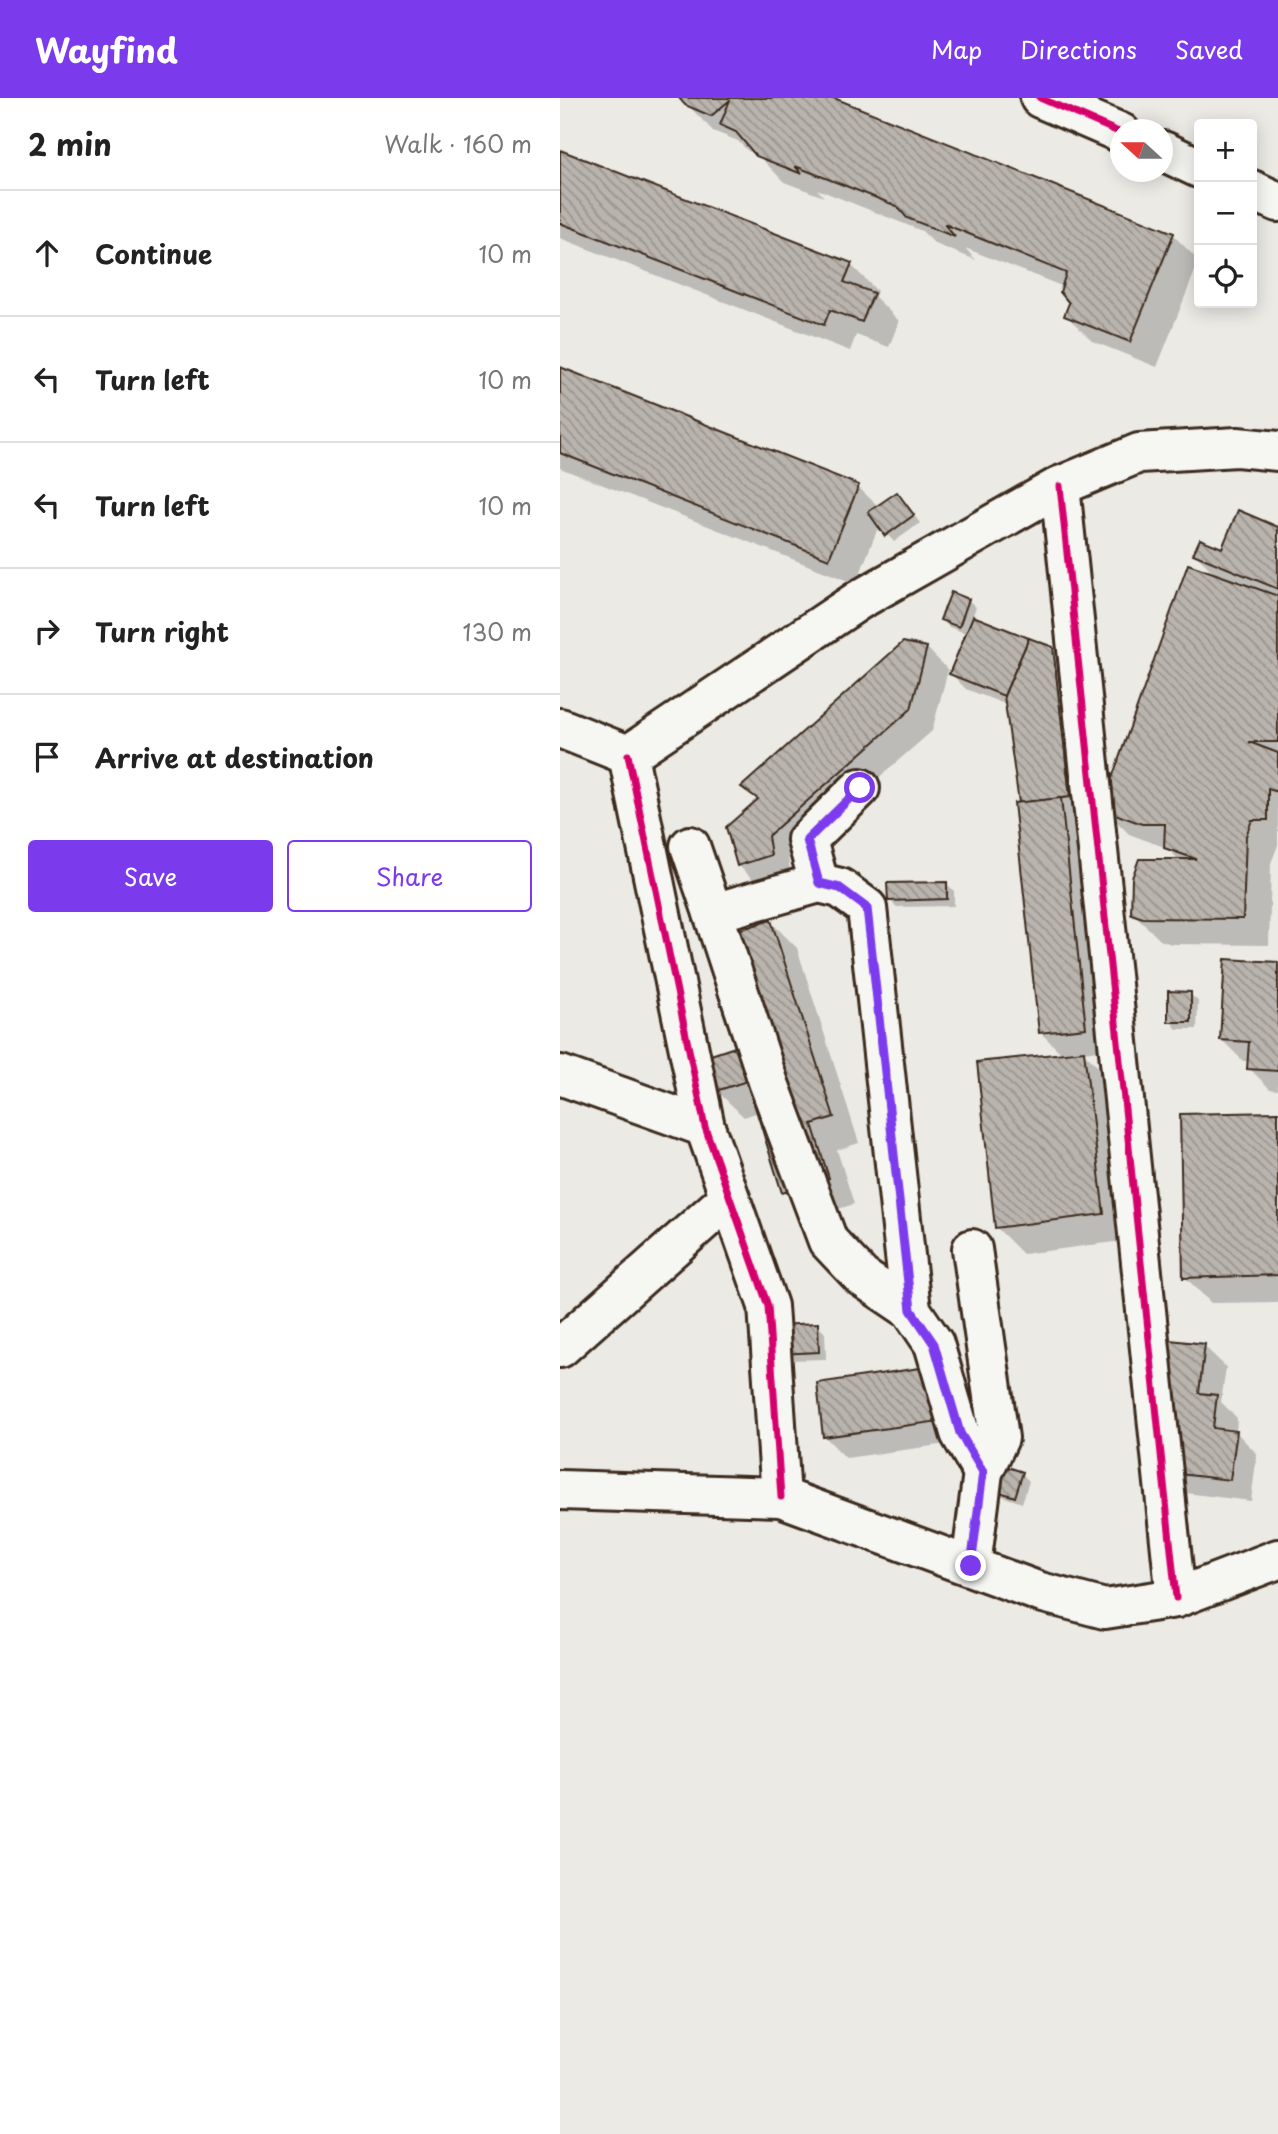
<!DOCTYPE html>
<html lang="en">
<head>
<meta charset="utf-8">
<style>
  :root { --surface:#fff; --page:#f2f2f2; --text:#222; --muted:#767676; --line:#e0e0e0; --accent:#7c3aed }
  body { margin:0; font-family:"Playpen Sans",sans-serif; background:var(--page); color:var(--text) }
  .controls { position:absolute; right:21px; top:21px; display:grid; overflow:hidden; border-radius:7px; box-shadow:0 4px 18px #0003 }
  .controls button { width:63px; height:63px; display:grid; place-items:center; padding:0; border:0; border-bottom:2px solid var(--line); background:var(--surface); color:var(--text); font:35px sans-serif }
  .compass { position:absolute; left:550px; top:21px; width:63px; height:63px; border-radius:50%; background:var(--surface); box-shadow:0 4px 18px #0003; rotate:291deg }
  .stop { position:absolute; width:21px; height:21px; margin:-16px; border:5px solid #7c3aed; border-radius:50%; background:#fff }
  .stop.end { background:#7c3aed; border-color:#fff; box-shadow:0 2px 7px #0008 }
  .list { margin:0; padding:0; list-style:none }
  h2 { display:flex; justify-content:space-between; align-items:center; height:91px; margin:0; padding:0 28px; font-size:30px }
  h2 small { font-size:23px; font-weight:400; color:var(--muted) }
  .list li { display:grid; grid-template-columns:46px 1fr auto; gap:21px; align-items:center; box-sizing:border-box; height:126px; padding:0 28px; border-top:2px solid var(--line) }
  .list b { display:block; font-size:26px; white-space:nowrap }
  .list em { font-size:23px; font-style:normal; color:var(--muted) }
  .actions { display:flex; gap:14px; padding:21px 28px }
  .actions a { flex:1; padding:16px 0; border:2px solid var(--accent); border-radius:7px; text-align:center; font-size:24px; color:var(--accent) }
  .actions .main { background:var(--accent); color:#fff }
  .icon { flex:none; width:38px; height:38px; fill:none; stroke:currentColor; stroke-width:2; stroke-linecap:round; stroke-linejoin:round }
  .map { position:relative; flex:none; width:718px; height:2036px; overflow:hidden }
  header { display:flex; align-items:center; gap:42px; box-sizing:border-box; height:98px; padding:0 35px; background:var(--accent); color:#fff }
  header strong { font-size:33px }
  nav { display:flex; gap:38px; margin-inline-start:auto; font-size:24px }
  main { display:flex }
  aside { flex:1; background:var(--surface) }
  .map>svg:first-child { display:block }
  .shadow { fill:#0003 }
  .building { fill:url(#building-back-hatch); stroke:#3b2a1e; stroke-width:2 }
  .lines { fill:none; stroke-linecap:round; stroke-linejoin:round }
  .minor-casing { stroke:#3b2a1e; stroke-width:44 }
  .minor { stroke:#f6f6f2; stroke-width:38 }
  .cycleway-casing { stroke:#f6f6f2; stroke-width:11 }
  .cycleway { stroke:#d6006c; stroke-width:7 }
  .route { stroke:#7c3aed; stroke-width:9 }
</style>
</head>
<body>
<header>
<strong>Wayfind</strong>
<nav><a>Map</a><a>Directions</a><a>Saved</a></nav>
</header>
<main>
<aside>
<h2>2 min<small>Walk · 160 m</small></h2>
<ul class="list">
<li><svg class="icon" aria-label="ahead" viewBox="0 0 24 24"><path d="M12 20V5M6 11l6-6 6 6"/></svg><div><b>Continue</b></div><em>10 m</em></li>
<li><svg class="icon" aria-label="left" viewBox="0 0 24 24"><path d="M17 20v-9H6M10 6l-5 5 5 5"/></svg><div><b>Turn left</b></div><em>10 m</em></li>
<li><svg class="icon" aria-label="left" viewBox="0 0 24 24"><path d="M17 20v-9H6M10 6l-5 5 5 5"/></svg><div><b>Turn left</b></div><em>10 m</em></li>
<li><svg class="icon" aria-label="right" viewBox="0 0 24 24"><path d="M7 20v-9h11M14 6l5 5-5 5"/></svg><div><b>Turn right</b></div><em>130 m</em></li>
<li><svg class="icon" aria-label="arrive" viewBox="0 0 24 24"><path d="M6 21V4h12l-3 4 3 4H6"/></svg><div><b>Arrive at destination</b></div></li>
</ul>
<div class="actions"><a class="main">Save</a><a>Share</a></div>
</aside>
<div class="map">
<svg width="718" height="2036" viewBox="0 0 718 2036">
  <defs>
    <pattern id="building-back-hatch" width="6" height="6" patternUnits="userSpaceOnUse" patternTransform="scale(1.75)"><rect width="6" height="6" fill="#bab4ae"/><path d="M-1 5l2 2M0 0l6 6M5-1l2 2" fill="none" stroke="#98938d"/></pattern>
  </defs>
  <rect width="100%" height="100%" fill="#ebeae5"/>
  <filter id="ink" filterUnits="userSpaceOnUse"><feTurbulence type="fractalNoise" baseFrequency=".0143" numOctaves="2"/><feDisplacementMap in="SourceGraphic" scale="14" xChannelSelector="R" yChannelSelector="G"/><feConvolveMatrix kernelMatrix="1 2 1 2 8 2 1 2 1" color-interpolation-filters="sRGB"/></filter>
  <g filter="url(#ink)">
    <g class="shadow">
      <polygon points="121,0 269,0 613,137 639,163 597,269 532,243 506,217 511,204 504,189 405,150 416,162 375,146 362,133 257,91 264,99 224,84 198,57 188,53 178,43 153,33"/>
      <polygon points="0,54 291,167 317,193 315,199 339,223 329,249 296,237 290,253 0,140"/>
      <polygon points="0,271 298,389 319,409 337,396 360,425 334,444 319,427 296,486 0,370"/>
      <polygon points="678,414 718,431 718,747 711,765 709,847 611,846 600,842 573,815 620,763 607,750 569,736 543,710 657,478 635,456 663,452"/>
      <polygon points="408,502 416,509 412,519 492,550 513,572 547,951 523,954 550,981 570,1142 463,1156 437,1130 503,957 480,934 461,706 447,607 406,591 391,576 408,536 389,529 382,522"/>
      <polygon points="367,550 388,572 372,633 228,759 231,779 200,788 178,767 198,703 184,689"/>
      <polygon points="386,785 394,793 394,808 337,809 329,802"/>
      <polygon points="211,824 237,850 299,1045 277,1052 294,1106 250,1120 224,1094 199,1014 184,1019 157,993 147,960 177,951"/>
      <polygon points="667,863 718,866 718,992 710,991 689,970 689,963 683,963 662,942"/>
      <polygon points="630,896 638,903 637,931 617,931 610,923"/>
      <polygon points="718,1015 718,1204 651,1205 625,1179 621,1018"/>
      <polygon points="257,1227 265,1235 266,1261 227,1262 219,1255"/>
      <polygon points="644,1248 666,1269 661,1304 677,1320 676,1334 697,1356 691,1403 617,1394"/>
      <polygon points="374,1269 401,1344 286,1360 264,1338"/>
      <polygon points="462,1376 469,1383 462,1405 433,1395"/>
    </g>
    <g class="building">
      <polygon points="119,0 274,0 614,135 570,244 504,218 509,205 500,194 506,175 384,126 395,139 347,120 337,108 235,68 242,76 196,58 176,34 160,27 170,2 151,18 125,7"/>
      <polygon points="0,52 292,165 284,184 314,195 302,224 270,212 264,227 0,125"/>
      <polygon points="0,269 299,387 269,461 0,355"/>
      <polygon points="337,394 354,417 325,438 308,414"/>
      <polygon points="678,412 718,429 718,491 633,456 640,441 662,450"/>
      <polygon points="628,466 718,498 718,644 689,644 718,655 718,694 708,691 708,722 692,722 686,738 683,821 583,820 571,816 572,780 579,761 636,761 604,750 605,726 582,726 541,711"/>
      <polygon points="391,494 409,501 399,529 380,522"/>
      <polygon points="413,518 469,540 444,598 389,576"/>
      <polygon points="469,540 493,549 510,699 459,705 444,598"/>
      <polygon points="343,544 367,549 351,611 208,738 211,757 177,768 166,729 198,701 181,689"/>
      <polygon points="501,700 526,930 479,935 454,705"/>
      <polygon points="387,784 387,801 328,803 327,785"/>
      <polygon points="211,822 274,1019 252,1026 269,1080 222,1095 187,983 156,993 145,959 175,949 141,844"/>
      <polygon points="665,861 718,864 718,973 687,971 689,944 660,942"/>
      <polygon points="608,893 631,894 631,924 608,924"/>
      <polygon points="524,953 544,1116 435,1130 417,964"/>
      <polygon points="718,1014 718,1177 623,1180 620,1016"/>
      <polygon points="258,1225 259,1254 218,1256 217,1227"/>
      <polygon points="610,1242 645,1246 639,1295 657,1297 653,1330 677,1333 670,1382 594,1373"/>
      <polygon points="374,1268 380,1323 263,1339 257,1285"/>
      <polygon points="432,1364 463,1374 455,1399 424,1389"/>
    </g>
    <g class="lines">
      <g class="minor-casing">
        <g id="minor">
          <polyline points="480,0 561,35"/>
          <polyline points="603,53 639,70"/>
          <polyline points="692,92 718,104"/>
          <polyline points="500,388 616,1500"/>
          <polyline points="0,630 68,657"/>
          <polyline points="68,657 145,1029 208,1208 221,1399"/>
          <polyline points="68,657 299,502 500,388 579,355 677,349 718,353"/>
          <polyline points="130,748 153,815"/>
          <polyline points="259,785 247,742 300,690"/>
          <polyline points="0,977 145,1029"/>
          <polyline points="351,1212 302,1179 268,1143 208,983 153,815 259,785 280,790 307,810 351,1212 374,1246 400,1335 423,1374"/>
          <polyline points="0,1250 169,1100"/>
          <polyline points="0,1392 221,1399 480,1494 545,1511 616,1500 718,1461"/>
          <polyline points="411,1468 423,1374 439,1340 412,1151"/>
        </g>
      </g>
      <use href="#minor" class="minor"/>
      <g class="cycleway-casing">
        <g id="cycleway">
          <polyline points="480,0 561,35"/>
          <polyline points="500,388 616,1500"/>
          <polyline points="68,657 145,1029 208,1208 221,1399"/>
        </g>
      </g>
      <use href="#cycleway" class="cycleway"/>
    </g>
  </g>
  <g class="lines" filter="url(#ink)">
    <polyline class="route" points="300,690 247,742 259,785 280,790 307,810 351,1212 374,1246 400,1335 423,1374 411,1468"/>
  </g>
</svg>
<div class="controls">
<button>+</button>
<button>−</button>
<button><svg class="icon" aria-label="locate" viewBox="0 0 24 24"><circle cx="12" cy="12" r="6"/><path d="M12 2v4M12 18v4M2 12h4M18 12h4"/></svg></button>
</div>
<svg class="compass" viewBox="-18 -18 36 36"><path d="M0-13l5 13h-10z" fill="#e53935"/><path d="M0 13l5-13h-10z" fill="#767676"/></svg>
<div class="stop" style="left:300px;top:690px"></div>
<div class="stop end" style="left:411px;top:1468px"></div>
</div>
</main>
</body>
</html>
